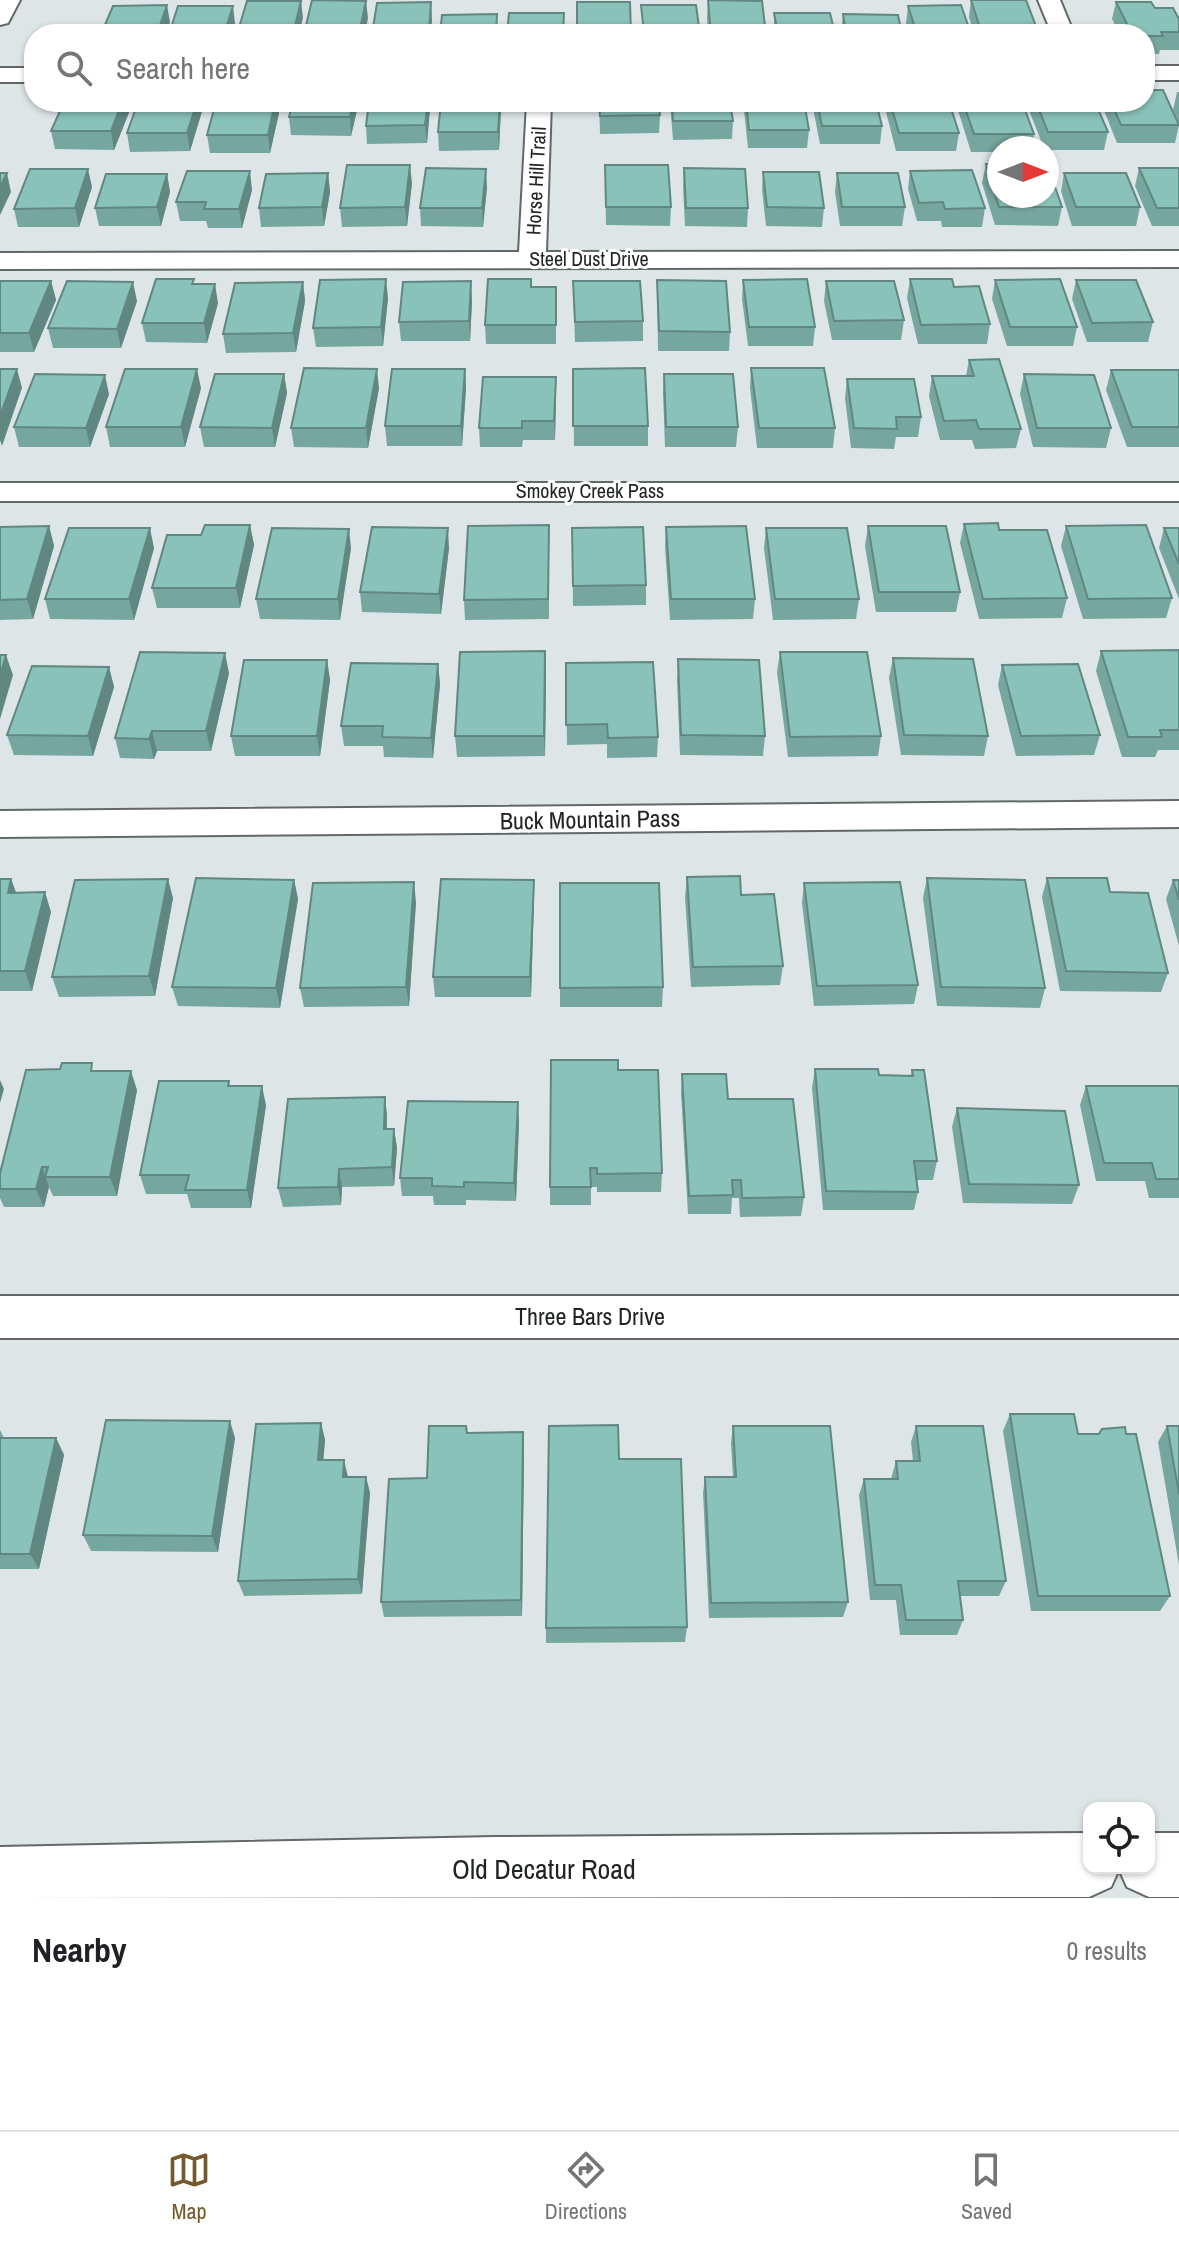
<!DOCTYPE html>
<html lang="en">
<head>
<meta charset="utf-8">
<style>
  :root { --surface:#fff; --page:#f6f6f6; --text:#202124; --muted:#757577; --line:#e0e0e0; --accent:#75592c }
  body { margin:0; font-family:"Archivo Narrow",sans-serif; background:var(--page); color:var(--text) }
  .controls { position:absolute; right:24px; bottom:24px; display:grid; overflow:hidden; border-radius:16px; box-shadow:0 2px 6px #0004 }
  .controls button { width:72px; height:72px; display:grid; place-items:center; padding:0; border:0; border-bottom:2px solid var(--line); background:var(--surface); color:var(--text); font:40px sans-serif }
  .compass { position:absolute; left:987px; top:136px; width:72px; height:72px; border-radius:50%; background:var(--surface); box-shadow:0 2px 6px #0004; rotate:90deg }
  .list { margin:0; padding:0; list-style:none }
  h2 { display:flex; justify-content:space-between; align-items:center; height:104px; margin:0; padding:0 32px; font-size:34px }
  h2 small { font-size:26px; font-weight:400; color:var(--muted) }
  .icon { flex:none; width:44px; height:44px; fill:none; stroke:currentColor; stroke-width:2; stroke-linecap:round; stroke-linejoin:round }
  .map { position:relative; flex:none; width:1179px; height:1898px; overflow:hidden }
  .search { position:absolute; background:var(--surface); box-shadow:0 2px 6px #0004; left:24px; right:24px; top:24px; height:88px; display:flex; align-items:center; gap:20px; box-sizing:border-box; padding:0 28px; border-radius:32px; color:var(--muted); font-size:30px }
  .sheet { height:232px; background:var(--surface) }
  nav { display:flex; justify-content:space-around; align-items:center; box-sizing:border-box; height:112px; border-top:2px solid var(--line); background:var(--surface); font-size:22px; color:var(--muted) }
  nav a { display:grid; justify-items:center; gap:4px }
  nav .on { color:var(--accent) }
  .map>svg:first-child { display:block }
  .lines { fill:none; stroke-linecap:round; stroke-linejoin:round }
  .minor-casing { stroke:#626869; stroke-width:4 }
  .secondary-casing { stroke:#626869; stroke-width:4 }
  .minor { fill:#fff; fill-rule:evenodd }
  .secondary { fill:#fff; fill-rule:evenodd }
  .wall { fill:#76a79e }
  .shaded-wall { fill:#608881 }
  .building { fill:#89c2b8; stroke:#608881; stroke-width:2 }
  .labels { text-anchor:middle; stroke-width:6; stroke-linejoin:round; paint-order:stroke }
  .far-street-label { font-size:20px; fill:#212425; stroke:#fff }
  .street-label { font-size:24px; fill:#212425; stroke:#fff }
  .near-street-label { font-size:28px; fill:#212425; stroke:#fff }
</style>
</head>
<body>
<div class="map">
<svg width="1179" height="1898" viewBox="0 0 1179 1898">
  <rect width="100%" height="100%" fill="#dee5e6"/>
  <g class="lines">
    <g class="minor-casing">
      <g id="minor">
        <polygon points="0,0 20,0 8,23 0,25"/>
        <polygon points="1038,0 1060,0 1074,34 1052,34"/>
        <rect x="1145" y="66" width="34" height="14"/>
        <rect x="0" y="68" width="34" height="14"/>
        <polygon points="527,102 551,102 546,252 1179,251 1179,267 0,269 0,253 519,252"/>
        <rect x="0" y="483" width="1179" height="18"/>
        <polygon points="1179,801 1179,827 0,837 0,811"/>
        <rect x="0" y="1296" width="1179" height="42"/>
      </g>
    </g>
    <g class="secondary-casing">
      <polygon id="secondary" points="1089,1833 1089,1868 1149,1868 1149,1833 1179,1833 1179,1897 1149,1897 1127,1887 1119,1869 1111,1887 1089,1897 0,1898 0,1847 495,1837"/>
    </g>
    <use href="#minor" class="minor"/>
    <use href="#secondary" class="secondary"/>
  </g>
  <g class="wall">
    <polygon points="708,0 766,34 708,34 707,18"/>
    <polygon points="971,0 1039,34 974,34 969,17"/>
    <polygon points="1116,2 1155,8 1179,19 1179,50 1160,50 1159,54 1145,54 1145,34 1120,34 1112,19"/>
    <polygon points="908,6 971,34 909,34 906,23"/>
    <polygon points="774,13 835,34 774,34"/>
    <polygon points="843,14 902,34 841,34"/>
    <polygon points="1177,92 1179,92 1179,123 1173,110"/>
    <polygon points="64,102 128,102 130,110 114,150 55,149 51,131"/>
    <polygon points="293,102 356,102 357,110 351,136 291,135 289,117"/>
    <polygon points="441,102 501,102 499,150 439,151 438,132"/>
    <polygon points="599,102 660,115 659,133 600,134"/>
    <polygon points="670,102 730,102 733,121 732,139 673,140"/>
    <polygon points="744,102 804,102 809,130 807,148 748,148 744,110"/>
    <polygon points="814,102 876,102 882,126 880,144 820,144 813,108"/>
    <polygon points="886,102 949,102 959,133 956,151 896,151 885,108"/>
    <polygon points="957,102 1022,102 1034,134 1032,148 999,148 999,152 971,152 957,107"/>
    <polygon points="1029,102 1095,102 1108,132 1104,150 1047,150 1047,148 1044,148 1028,108"/>
    <polygon points="1104,102 1145,102 1179,125 1175,143 1117,143 1103,108"/>
    <polygon points="203,108 190,151 130,152 127,133"/>
    <polygon points="430,108 427,143 367,144 366,126"/>
    <polygon points="279,113 270,153 210,153 207,135"/>
    <polygon points="986,164 1062,207 1058,226 995,225 982,183"/>
    <polygon points="605,165 671,207 670,226 606,225"/>
    <polygon points="684,168 748,208 747,227 685,226 683,187"/>
    <polygon points="1139,168 1179,168 1179,226 1152,226 1135,186"/>
    <polygon points="910,171 985,208 982,227 942,227 941,221 917,221 908,189"/>
    <polygon points="763,172 824,208 822,227 766,226 762,190"/>
    <polygon points="328,173 330,192 324,226 261,227 259,208"/>
    <polygon points="837,173 905,207 902,226 840,226 835,192"/>
    <polygon points="1064,173 1140,207 1136,226 1072,226 1061,191"/>
    <polygon points="167,174 170,192 161,226 99,226 95,208"/>
    <polygon points="412,183 407,226 342,227 340,208"/>
    <polygon points="92,187 79,227 18,227 14,209"/>
    <polygon points="487,187 483,227 421,226 420,208"/>
    <polygon points="252,190 242,228 208,228 206,221 180,221 176,202"/>
    <polygon points="910,279 954,287 990,324 987,344 918,344 907,298"/>
    <polygon points="657,280 730,332 729,351 658,351"/>
    <polygon points="743,280 815,327 813,346 748,346 742,299"/>
    <polygon points="995,280 1077,327 1073,346 1007,346 992,299"/>
    <polygon points="1076,280 1153,322 1148,342 1087,342 1072,299"/>
    <polygon points="0,281 51,281 56,300 34,352 0,352"/>
    <polygon points="573,281 643,321 643,341 575,342"/>
    <polygon points="826,281 904,320 901,340 832,340 824,301"/>
    <polygon points="303,282 305,301 296,352 226,353 223,334"/>
    <polygon points="195,284 218,303 207,343 146,342 142,323"/>
    <polygon points="556,287 556,344 486,344 485,325"/>
    <polygon points="388,298 383,346 316,347 313,328"/>
    <polygon points="137,301 121,348 53,348 48,328"/>
    <polygon points="472,301 470,341 401,341 399,322"/>
    <polygon points="969,360 1021,429 1016,448 975,449 972,440 940,440 929,396 932,376 966,376"/>
    <polygon points="751,368 835,428 833,448 757,448 750,388"/>
    <polygon points="465,369 466,388 462,446 387,446 385,426"/>
    <polygon points="573,369 648,426 648,446 574,446"/>
    <polygon points="1111,370 1179,370 1179,447 1127,447 1106,390"/>
    <polygon points="284,374 287,393 275,447 204,447 200,427"/>
    <polygon points="664,374 738,427 736,447 665,447 663,393"/>
    <polygon points="1024,374 1111,428 1106,448 1033,447 1020,394"/>
    <polygon points="556,377 555,440 523,440 522,447 480,447 479,428"/>
    <polygon points="847,379 921,417 918,437 896,437 894,449 851,448 845,398"/>
    <polygon points="201,388 185,447 110,447 106,427"/>
    <polygon points="379,388 368,448 294,447 291,428"/>
    <polygon points="109,394 90,447 19,447 14,427"/>
    <polygon points="964,524 999,530 1067,598 1062,618 979,619 960,543"/>
    <polygon points="250,525 254,545 240,608 157,608 152,588 201,535"/>
    <polygon points="49,526 54,546 33,619 0,620 0,527"/>
    <polygon points="868,526 960,592 956,612 876,612 865,546"/>
    <polygon points="1066,526 1172,598 1166,618 1083,619 1061,546"/>
    <polygon points="666,527 755,599 753,619 670,620 665,547"/>
    <polygon points="572,528 646,585 646,605 573,606"/>
    <polygon points="766,528 859,599 856,619 773,620 764,548"/>
    <polygon points="1164,528 1179,528 1179,599 1159,548"/>
    <polygon points="549,545 549,619 465,620 464,600"/>
    <polygon points="154,548 134,620 50,619 45,599"/>
    <polygon points="351,548 340,620 260,619 256,599"/>
    <polygon points="449,548 441,614 362,612 360,592"/>
    <polygon points="1179,650 1179,750 1158,750 1155,757 1122,757 1096,671 1101,651"/>
    <polygon points="780,652 881,736 878,756 788,757 777,672"/>
    <polygon points="893,658 988,736 984,756 901,755 889,678"/>
    <polygon points="678,659 765,736 763,756 680,755 677,680"/>
    <polygon points="327,660 330,680 320,756 235,756 231,736"/>
    <polygon points="566,663 658,737 657,757 607,758 607,744 567,745"/>
    <polygon points="438,664 440,684 433,758 384,757 383,746 344,746 341,726"/>
    <polygon points="1002,665 1100,735 1094,755 1016,756 998,685"/>
    <polygon points="109,667 114,687 93,756 14,755 7,735"/>
    <polygon points="546,671 545,756 457,757 455,736"/>
    <polygon points="229,673 211,751 157,751 154,759 120,758 115,738"/>
    <polygon points="687,877 741,895 783,966 780,985 691,987 685,897"/>
    <polygon points="927,878 1045,988 1040,1008 937,1006 923,898"/>
    <polygon points="1047,878 1110,892 1168,973 1161,992 1060,991 1042,897"/>
    <polygon points="0,879 11,879 16,893 51,912 32,991 0,991"/>
    <polygon points="294,880 298,899 280,1008 178,1006 172,987"/>
    <polygon points="534,880 534,899 531,997 435,997 433,977"/>
    <polygon points="1173,880 1179,880 1179,946 1166,899"/>
    <polygon points="804,883 918,985 914,1004 814,1006 802,903"/>
    <polygon points="173,898 155,996 59,997 52,977"/>
    <polygon points="416,902 409,1006 304,1007 300,988"/>
    <polygon points="663,987 662,1007 560,1007 560,988"/>
    <polygon points="815,1069 879,1075 911,1075 912,1070 937,1161 933,1180 917,1180 918,1192 914,1210 823,1210 812,1088"/>
    <polygon points="618,1070 662,1173 661,1192 597,1192 597,1187 591,1187 591,1205 550,1205 550,1187"/>
    <polygon points="95,1071 137,1090 117,1196 53,1196 49,1187 44,1207 4,1207 0,1198 0,1173"/>
    <polygon points="682,1074 728,1099 804,1197 801,1216 740,1217 739,1198 732,1198 731,1214 688,1214 681,1093"/>
    <polygon points="229,1081 230,1086 266,1105 251,1208 191,1208 187,1194 146,1194 140,1175"/>
    <polygon points="1086,1086 1179,1086 1179,1198 1149,1198 1145,1181 1096,1181 1080,1105"/>
    <polygon points="385,1097 387,1116 387,1129 394,1129 397,1148 394,1186 342,1187 341,1205 283,1207 278,1188"/>
    <polygon points="957,1108 1079,1185 1072,1204 963,1203 952,1127"/>
    <polygon points="519,1122 516,1201 466,1200 466,1205 434,1205 433,1196 402,1196 400,1178"/>
    <polygon points="1010,1414 1078,1434 1170,1596 1160,1611 1031,1611 1003,1431"/>
    <polygon points="321,1423 325,1440 323,1460 348,1477 366,1477 370,1493 362,1594 244,1596 238,1581"/>
    <polygon points="733,1426 848,1602 843,1617 709,1618 703,1493 705,1477 733,1477 731,1443"/>
    <polygon points="916,1426 1006,1581 999,1596 960,1596 963,1620 957,1635 900,1635 896,1600 870,1600 859,1495 864,1479 891,1479 896,1461 913,1461 911,1442"/>
    <polygon points="1167,1426 1179,1426 1179,1565 1158,1442"/>
    <polygon points="0,1430 4,1438 56,1438 64,1455 39,1569 0,1569"/>
    <polygon points="523,1432 524,1449 522,1616 384,1617 381,1602 427,1478 467,1433"/>
    <polygon points="235,1438 218,1552 91,1551 83,1535"/>
    <polygon points="619,1459 687,1627 685,1642 546,1643 546,1628"/>
  </g>
  <g class="shaded-wall">
    <polygon points="301,1 303,18 299,34 293,34"/>
    <polygon points="366,1 368,18 365,34 359,34"/>
    <polygon points="431,2 432,20 431,34 429,34"/>
    <polygon points="167,5 170,22 166,34 157,34"/>
    <polygon points="233,6 235,23 232,34 224,34"/>
    <polygon points="122,102 128,102 130,110 114,150 111,131"/>
    <polygon points="197,102 202,102 203,108 190,151 187,133"/>
    <polygon points="275,102 278,102 279,113 270,153 268,135"/>
    <polygon points="353,102 356,102 357,110 351,136 350,117"/>
    <polygon points="428,102 430,102 430,108 427,143 425,125"/>
    <polygon points="500,102 501,109 499,150 498,132"/>
    <polygon points="410,165 412,183 407,226 405,207"/>
    <polygon points="88,169 92,187 79,227 75,208"/>
    <polygon points="486,169 487,187 483,227 482,208"/>
    <polygon points="250,171 252,190 242,228 239,209"/>
    <polygon points="7,173 11,192 0,215 0,187"/>
    <polygon points="328,173 330,192 324,226 322,207"/>
    <polygon points="167,174 170,192 161,226 157,207"/>
    <polygon points="386,279 388,298 383,346 381,327"/>
    <polygon points="51,281 56,300 34,352 29,333"/>
    <polygon points="471,281 472,301 470,341 469,321"/>
    <polygon points="133,282 137,301 121,348 117,329"/>
    <polygon points="303,282 305,301 296,352 293,333"/>
    <polygon points="215,284 218,303 207,343 204,323"/>
    <polygon points="17,369 22,388 2,446 0,440 0,416"/>
    <polygon points="197,369 201,388 185,447 181,427"/>
    <polygon points="377,369 379,388 368,448 366,428"/>
    <polygon points="465,369 466,388 462,446 461,426"/>
    <polygon points="284,374 287,393 275,447 272,428"/>
    <polygon points="105,375 109,394 90,447 86,428"/>
    <polygon points="556,377 556,397 555,440 554,421"/>
    <polygon points="250,525 254,545 240,608 236,588"/>
    <polygon points="49,526 54,546 33,619 27,599"/>
    <polygon points="150,528 154,548 134,620 129,599"/>
    <polygon points="448,528 449,548 441,614 439,594"/>
    <polygon points="349,529 351,548 340,620 338,599"/>
    <polygon points="545,651 546,671 545,756 544,736"/>
    <polygon points="225,653 229,673 211,751 206,731"/>
    <polygon points="6,655 13,675 0,719 0,676"/>
    <polygon points="327,660 330,680 320,756 317,736"/>
    <polygon points="438,664 440,684 433,758 431,738"/>
    <polygon points="109,667 114,687 93,756 88,736"/>
    <polygon points="152,731 157,751 154,759 149,739"/>
    <polygon points="11,879 18,898 8,893"/>
    <polygon points="168,879 173,898 155,996 149,976"/>
    <polygon points="294,880 298,899 280,1008 276,988"/>
    <polygon points="534,880 534,899 531,997 530,977"/>
    <polygon points="414,882 416,902 409,1006 406,987"/>
    <polygon points="45,892 51,912 32,991 25,971"/>
    <polygon points="131,1071 137,1090 117,1196 110,1177"/>
    <polygon points="0,1080 4,1089 0,1103"/>
    <polygon points="262,1086 266,1105 251,1208 247,1190"/>
    <polygon points="385,1097 387,1116 386,1148 384,1129"/>
    <polygon points="518,1102 519,1122 516,1201 514,1183"/>
    <polygon points="394,1129 397,1148 394,1186 392,1167"/>
    <polygon points="42,1167 49,1187 44,1207 36,1189"/>
    <polygon points="339,1169 342,1187 341,1205 338,1187"/>
    <polygon points="230,1421 235,1438 218,1552 212,1536"/>
    <polygon points="321,1423 325,1440 322,1477 318,1460"/>
    <polygon points="523,1432 524,1449 522,1616 521,1600"/>
    <polygon points="56,1438 64,1455 39,1569 30,1554"/>
    <polygon points="344,1460 348,1477 343,1477"/>
    <polygon points="366,1477 370,1493 362,1594 358,1579"/>
  </g>
  <g class="building">
    <polygon points="312,0 366,1 359,34 304,34"/>
    <polygon points="708,0 762,1 766,34 711,34"/>
    <polygon points="971,0 1026,0 1039,34 982,34"/>
    <polygon points="247,1 301,1 293,34 237,34"/>
    <polygon points="431,2 429,33 372,34 377,3"/>
    <polygon points="577,2 630,2 631,34 577,34"/>
    <polygon points="1116,2 1151,2 1155,8 1173,8 1179,19 1179,32 1161,32 1163,36 1145,36 1145,34 1132,34"/>
    <polygon points="167,5 157,34 101,34 113,6"/>
    <polygon points="641,5 696,5 700,34 644,34"/>
    <polygon points="961,5 971,34 917,34 908,6"/>
    <polygon points="178,6 233,6 224,34 169,34"/>
    <polygon points="509,13 564,13 563,34 507,34"/>
    <polygon points="774,13 830,13 835,34 778,34"/>
    <polygon points="497,14 496,34 440,34 442,15"/>
    <polygon points="843,14 898,15 902,34 846,34"/>
    <polygon points="1145,90 1163,90 1179,125 1121,125 1111,102 1145,102"/>
    <polygon points="64,102 122,102 111,131 51,131"/>
    <polygon points="138,102 197,102 187,133 127,133"/>
    <polygon points="216,102 275,102 268,135 207,135"/>
    <polygon points="293,102 353,102 350,117 289,117"/>
    <polygon points="369,102 428,102 425,125 366,126"/>
    <polygon points="441,102 500,102 498,132 438,132"/>
    <polygon points="599,102 658,102 660,115 600,116"/>
    <polygon points="672,102 730,102 733,121 673,121"/>
    <polygon points="746,102 804,102 809,130 749,130"/>
    <polygon points="817,102 876,102 882,126 822,126"/>
    <polygon points="890,102 949,102 959,133 899,133"/>
    <polygon points="963,102 1022,102 1034,134 974,134"/>
    <polygon points="1036,102 1095,102 1108,132 1048,132"/>
    <polygon points="986,164 999,164 999,196 1047,196 1047,164 1062,207 999,207"/>
    <polygon points="347,165 410,165 405,207 340,208"/>
    <polygon points="605,165 668,165 671,207 606,207"/>
    <polygon points="426,168 486,169 482,208 420,208"/>
    <polygon points="684,168 745,169 748,208 686,208"/>
    <polygon points="1139,168 1179,168 1179,208 1157,208"/>
    <polygon points="30,169 88,169 75,208 14,209"/>
    <polygon points="972,170 985,208 945,209 943,202 919,203 910,171"/>
    <polygon points="187,171 250,171 239,209 204,209 206,202 176,202"/>
    <polygon points="763,172 819,172 824,208 767,207"/>
    <polygon points="0,173 7,173 0,187"/>
    <polygon points="328,173 322,207 259,208 266,174"/>
    <polygon points="837,173 898,173 905,207 842,207"/>
    <polygon points="1064,173 1126,173 1140,207 1076,207"/>
    <polygon points="106,174 167,174 157,207 95,208"/>
    <polygon points="156,279 194,279 192,284 215,284 204,323 142,323"/>
    <polygon points="386,279 381,327 313,328 320,280"/>
    <polygon points="488,279 531,279 531,287 556,287 556,325 485,325"/>
    <polygon points="807,279 815,327 749,327 743,280"/>
    <polygon points="910,279 952,279 954,287 979,286 990,324 921,325"/>
    <polygon points="1060,279 1077,327 1010,327 995,280"/>
    <polygon points="657,280 726,281 730,332 659,331"/>
    <polygon points="1076,280 1136,280 1153,322 1092,323"/>
    <polygon points="0,281 51,281 29,333 0,333"/>
    <polygon points="67,281 133,282 117,329 48,328"/>
    <polygon points="471,281 469,321 399,322 403,282"/>
    <polygon points="573,281 640,281 643,321 575,322"/>
    <polygon points="826,281 894,281 904,320 834,321"/>
    <polygon points="303,282 293,333 223,334 235,283"/>
    <polygon points="999,359 1021,429 979,429 976,420 944,421 932,376 974,376 969,360"/>
    <polygon points="304,368 377,369 366,428 291,428"/>
    <polygon points="645,368 648,426 573,426 573,369"/>
    <polygon points="751,368 824,368 835,428 759,428"/>
    <polygon points="0,369 17,369 0,416"/>
    <polygon points="125,369 197,369 181,427 106,427"/>
    <polygon points="392,369 465,369 461,426 385,426"/>
    <polygon points="1111,370 1179,370 1179,427 1132,427"/>
    <polygon points="35,374 105,375 86,428 14,427"/>
    <polygon points="215,374 284,374 272,428 200,427"/>
    <polygon points="664,374 733,374 738,427 666,427"/>
    <polygon points="1024,374 1094,375 1111,428 1037,428"/>
    <polygon points="483,377 556,377 554,421 522,421 522,428 479,428"/>
    <polygon points="847,379 914,379 921,417 896,417 897,429 854,428"/>
    <polygon points="998,523 999,530 1047,530 1067,598 983,599 964,524"/>
    <polygon points="205,525 250,525 236,588 152,588 167,535 201,535"/>
    <polygon points="549,525 548,599 464,600 468,526"/>
    <polygon points="1146,525 1172,598 1088,599 1066,526"/>
    <polygon points="49,526 27,599 0,600 0,527"/>
    <polygon points="746,526 755,599 671,599 666,527"/>
    <polygon points="868,526 946,526 960,592 879,592"/>
    <polygon points="372,527 448,528 439,594 360,592"/>
    <polygon points="643,527 646,585 573,586 572,528"/>
    <polygon points="69,528 150,528 129,599 45,599"/>
    <polygon points="272,528 349,529 338,599 256,599"/>
    <polygon points="766,528 847,528 859,599 775,599"/>
    <polygon points="1164,528 1179,528 1179,564"/>
    <polygon points="1179,650 1179,730 1160,730 1162,737 1128,737 1101,651"/>
    <polygon points="545,651 544,736 455,736 460,652"/>
    <polygon points="140,652 225,653 206,731 152,731 149,739 115,738"/>
    <polygon points="780,652 867,652 881,736 790,737"/>
    <polygon points="0,655 6,655 0,676"/>
    <polygon points="893,658 973,659 988,736 904,735"/>
    <polygon points="678,659 759,660 765,736 681,735"/>
    <polygon points="244,660 327,660 317,736 231,736"/>
    <polygon points="653,662 658,737 608,738 607,724 566,725 566,663"/>
    <polygon points="351,663 438,664 431,738 382,737 383,726 341,726"/>
    <polygon points="1078,664 1100,735 1021,736 1002,665"/>
    <polygon points="32,666 109,667 88,736 7,735"/>
    <polygon points="740,876 741,895 774,894 783,966 693,967 687,877"/>
    <polygon points="196,878 294,880 276,988 172,987"/>
    <polygon points="927,878 1025,880 1045,988 941,987"/>
    <polygon points="1047,878 1107,878 1110,892 1148,893 1168,973 1066,971"/>
    <polygon points="0,879 11,879 8,893 45,892 25,971 0,971"/>
    <polygon points="168,879 149,976 52,977 75,880"/>
    <polygon points="441,879 534,880 530,977 433,977"/>
    <polygon points="1173,880 1179,880 1179,900"/>
    <polygon points="414,882 406,987 300,988 313,883"/>
    <polygon points="900,882 918,985 817,986 804,883"/>
    <polygon points="560,883 659,883 663,987 560,988"/>
    <polygon points="551,1060 618,1060 618,1070 658,1070 662,1173 597,1174 597,1168 590,1168 591,1187 550,1187"/>
    <polygon points="62,1063 92,1063 91,1071 131,1071 110,1177 45,1177 48,1167 42,1167 36,1189 0,1189 0,1173 26,1070 60,1069"/>
    <polygon points="815,1069 878,1069 879,1075 913,1076 912,1070 924,1070 937,1161 914,1161 918,1192 826,1191"/>
    <polygon points="682,1074 726,1074 728,1099 793,1099 804,1197 742,1198 741,1180 732,1180 733,1195 689,1196"/>
    <polygon points="159,1081 229,1081 228,1086 262,1086 247,1190 185,1190 189,1175 140,1175"/>
    <polygon points="1086,1086 1179,1086 1179,1179 1156,1179 1152,1163 1104,1163"/>
    <polygon points="385,1097 384,1129 394,1129 392,1167 339,1169 338,1187 278,1188 288,1099"/>
    <polygon points="408,1101 518,1102 514,1183 464,1182 464,1187 432,1186 432,1178 400,1178"/>
    <polygon points="957,1108 1065,1111 1079,1185 969,1184"/>
    <polygon points="1010,1414 1074,1414 1078,1434 1099,1434 1102,1429 1125,1427 1126,1434 1136,1434 1170,1596 1038,1596"/>
    <polygon points="106,1420 230,1421 212,1536 83,1535"/>
    <polygon points="321,1423 318,1460 344,1460 343,1477 366,1477 358,1579 238,1581 256,1424"/>
    <polygon points="618,1425 619,1459 681,1459 687,1627 546,1628 549,1426"/>
    <polygon points="429,1426 466,1426 467,1433 523,1432 521,1600 381,1602 389,1479 427,1478"/>
    <polygon points="733,1426 830,1426 848,1602 711,1603 705,1477 736,1477"/>
    <polygon points="916,1426 983,1426 1006,1581 958,1581 963,1620 906,1620 901,1585 875,1585 864,1479 898,1479 896,1461 920,1461"/>
    <polygon points="1167,1426 1179,1426 1179,1494"/>
    <polygon points="0,1438 56,1438 30,1554 0,1554"/>
  </g>
  <g class="labels">
    <g class="far-street-label">
      <text transform="translate(536 181) rotate(-87)" y="7">Horse Hill Trail</text>
      <text x="589" y="266">Steel Dust Drive</text>
      <text x="590" y="498">Smokey Creek Pass</text>
    </g>
    <g class="street-label">
      <text transform="translate(590 820) rotate(-1)" y="8">Buck Mountain Pass</text>
      <text x="590" y="1325">Three Bars Drive</text>
    </g>
    <g class="near-street-label">
      <text x="544" y="1879">Old Decatur Road</text>
    </g>
  </g>
</svg>
<div class="controls">
<button><svg class="icon" aria-label="locate" viewBox="0 0 24 24"><circle cx="12" cy="12" r="6"/><path d="M12 2v4M12 18v4M2 12h4M18 12h4"/></svg></button>
</div>
<svg class="compass" viewBox="-18 -18 36 36"><path d="M0-13l5 13h-10z" fill="#e53935"/><path d="M0 13l5-13h-10z" fill="#757577"/></svg>
<div class="search"><svg class="icon" aria-label="search" viewBox="0 0 24 24"><circle cx="10" cy="10" r="6"/><path d="M15 15l6 6"/></svg>Search here</div>
</div>
<section class="sheet">
<h2>Nearby<small>0 results</small></h2>
<ul class="list">
</ul>
</section>
<nav>
<a class="on"><svg class="icon" aria-label="map" viewBox="0 0 24 24"><path d="M3 6l6-2 6 2 6-2v14l-6 2-6-2-6 2zM9 4v14M15 6v14"/></svg>Map</a>
<a><svg class="icon" aria-label="directions" viewBox="0 0 24 24"><path d="M12 3l9 9-9 9-9-9zM9 14v-3h6M13 9l2 2-2 2"/></svg>Directions</a>
<a><svg class="icon" aria-label="saved" viewBox="0 0 24 24"><path d="M7 4h10v16l-5-4-5 4z"/></svg>Saved</a>
</nav>
</body>
</html>
